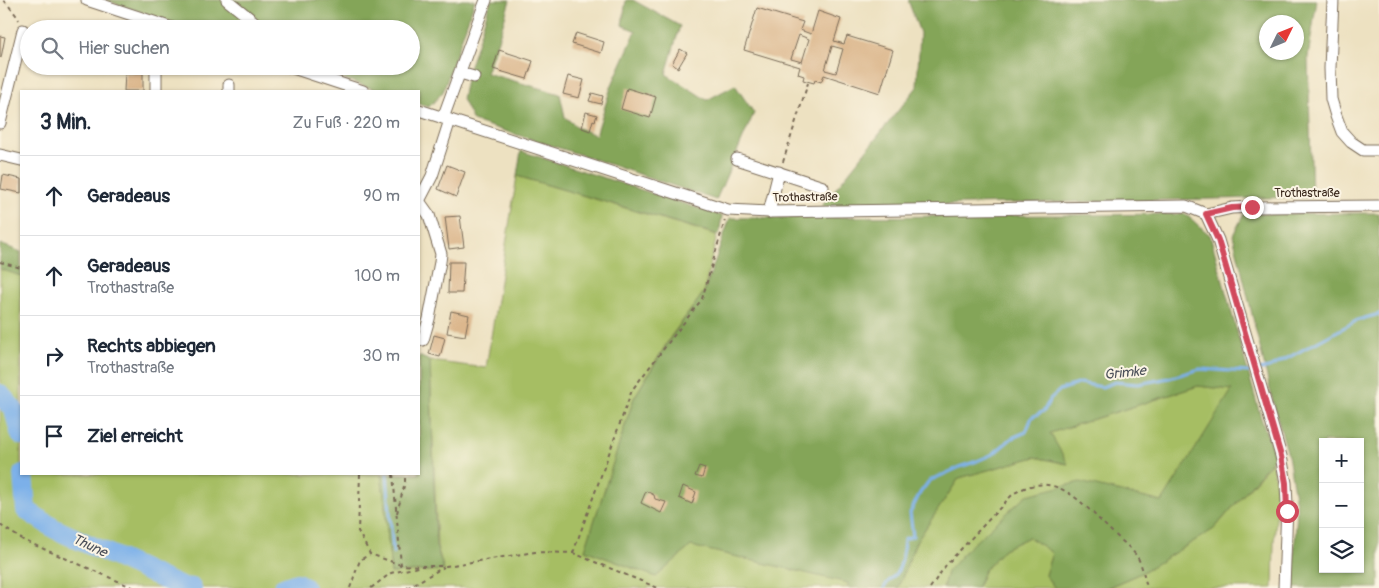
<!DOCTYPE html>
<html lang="de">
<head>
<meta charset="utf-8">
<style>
  :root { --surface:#fff; --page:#f2f2f3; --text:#1f2937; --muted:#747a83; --line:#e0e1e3 }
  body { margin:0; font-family:Pangolin,sans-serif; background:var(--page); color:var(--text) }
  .controls { position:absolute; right:15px; bottom:15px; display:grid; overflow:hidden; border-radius:0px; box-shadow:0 1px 4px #0004 }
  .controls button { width:45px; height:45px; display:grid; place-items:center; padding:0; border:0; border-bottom:1px solid var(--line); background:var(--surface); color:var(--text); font:25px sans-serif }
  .compass { position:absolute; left:1259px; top:15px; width:45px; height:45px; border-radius:50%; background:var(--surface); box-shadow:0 1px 4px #0004; rotate:47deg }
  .stop { position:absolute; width:15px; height:15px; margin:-11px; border:4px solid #d1495b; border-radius:50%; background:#fff }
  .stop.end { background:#d1495b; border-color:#fff; box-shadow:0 1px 5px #0008 }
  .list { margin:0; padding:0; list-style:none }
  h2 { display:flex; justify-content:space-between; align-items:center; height:65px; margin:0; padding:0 20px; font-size:21px }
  h2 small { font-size:16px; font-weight:400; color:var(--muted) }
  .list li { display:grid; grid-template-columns:32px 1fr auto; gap:15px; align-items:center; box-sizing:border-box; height:80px; padding:0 20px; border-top:1px solid var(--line) }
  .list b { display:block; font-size:19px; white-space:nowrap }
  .list p { margin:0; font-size:16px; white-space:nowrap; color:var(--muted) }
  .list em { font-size:16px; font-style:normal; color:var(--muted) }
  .icon { flex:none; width:28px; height:28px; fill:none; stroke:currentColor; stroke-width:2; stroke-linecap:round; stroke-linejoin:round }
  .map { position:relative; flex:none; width:1379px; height:588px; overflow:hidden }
  .search { position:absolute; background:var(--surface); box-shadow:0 1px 4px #0004; left:20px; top:20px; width:400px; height:55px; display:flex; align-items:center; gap:12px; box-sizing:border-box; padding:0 18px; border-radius:28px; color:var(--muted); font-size:19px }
  .panel { position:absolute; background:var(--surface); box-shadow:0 1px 4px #0004; left:20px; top:90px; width:400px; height:385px; border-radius:0px }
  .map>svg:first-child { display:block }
  .green { fill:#a6be63; stroke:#707440 }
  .forest { fill:#84a559; stroke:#60683c; fill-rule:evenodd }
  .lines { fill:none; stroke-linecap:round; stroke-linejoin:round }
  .stream { stroke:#7cb0e9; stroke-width:3 }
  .river { stroke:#7cb0e9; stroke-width:20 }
  .building { fill:#dcb78d; fill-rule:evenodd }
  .minor-casing { stroke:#796a57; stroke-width:13 }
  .path { stroke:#796a57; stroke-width:2; stroke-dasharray:4 4; stroke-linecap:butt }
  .minor { stroke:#fff; stroke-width:11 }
  .route { stroke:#d1495b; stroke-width:6 }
  .labels { text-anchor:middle; stroke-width:4; stroke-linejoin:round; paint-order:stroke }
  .street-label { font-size:12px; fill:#3b2a1e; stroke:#fcf5e5 }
  .water-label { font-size:14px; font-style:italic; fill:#4e525b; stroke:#fcf5e5 }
</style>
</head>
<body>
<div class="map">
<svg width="1379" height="588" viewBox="0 0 1379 588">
  <rect width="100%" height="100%" fill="#fcf5e5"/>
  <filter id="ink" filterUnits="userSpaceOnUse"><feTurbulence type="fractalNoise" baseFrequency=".02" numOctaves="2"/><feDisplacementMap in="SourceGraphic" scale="10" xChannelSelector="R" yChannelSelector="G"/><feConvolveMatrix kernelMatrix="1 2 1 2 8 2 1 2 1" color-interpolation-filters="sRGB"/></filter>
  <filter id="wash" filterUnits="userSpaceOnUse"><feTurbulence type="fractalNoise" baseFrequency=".0096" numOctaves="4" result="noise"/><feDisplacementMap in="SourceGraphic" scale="20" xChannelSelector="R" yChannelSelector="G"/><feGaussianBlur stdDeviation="1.12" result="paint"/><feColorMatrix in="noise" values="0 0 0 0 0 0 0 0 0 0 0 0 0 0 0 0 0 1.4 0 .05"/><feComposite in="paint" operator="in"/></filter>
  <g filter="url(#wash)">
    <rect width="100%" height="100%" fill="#ede1c1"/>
    <g class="green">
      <polygon points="517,176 717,235 704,292 671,336 634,398 585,550 656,577 691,546 849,583 848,588 0,588 0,269 21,276 21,474 381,474 384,496 391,573 444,570 437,546 430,361 486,368"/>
      <polygon points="1198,386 1233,390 1162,502 1108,489 947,572 943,588 898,588 915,544 959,478 1035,457 1067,464 1050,433"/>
      <polygon points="1272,462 1276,485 1277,506 1274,542 1273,588 1107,588 1141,573 1214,529"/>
      <polygon points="1029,537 1052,553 1045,575 1055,588 977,588 984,571 1004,549"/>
    </g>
    <g class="forest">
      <polygon points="105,0 475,0 443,92 429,107 419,104 419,91 380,91 305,66 411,66 411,29 192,29"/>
      <polygon points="491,0 510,0 499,37 486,73 560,94 565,117 578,128 596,135 611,87 636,31 622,25 626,0 633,0 680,26 666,74 707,100 735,85 754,113 716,200 588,157 473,121 462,99 467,75"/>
      <path d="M908,0H1317L1308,57L1312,197L821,207L917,87L920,33ZM1266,22H1296V52H1266Z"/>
      <polygon points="521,151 722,216 719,235 517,176"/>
      <path d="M1379,213V588H1292L1297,510L1288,455L1274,406L1233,235L1244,214ZM1323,442H1360V569H1323Z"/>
      <polygon points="1185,214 1210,235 1261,418 1275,457 1214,529 1141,573 1106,588 1055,588 1045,575 1052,553 1029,537 1004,549 984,571 977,588 943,588 947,572 966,550 1027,495 1080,482 1162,502 1232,390 1198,386 1050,433 1068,464 1035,457 959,478 915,544 898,588 848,588 848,583 691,546 656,577 585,550 634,398 672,336 704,292 730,218"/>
      <polygon points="0,244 21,252 21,276 0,269"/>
      <polygon points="419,356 430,361 436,546 444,570 391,573 384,496 381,474 419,474"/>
    </g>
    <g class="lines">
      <g class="stream">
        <polyline points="387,474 393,553"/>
        <path d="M884,588C887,581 893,578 897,572C903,563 903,550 904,539L913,536L910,513L920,493L929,481L960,467L977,461L993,454L1012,438L1026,432L1032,417L1044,411L1050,399L1060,390L1080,383L1102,387L1115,382L1138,384L1169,378L1200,369L1248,372L1269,368L1358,320L1379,314"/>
      </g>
      <g class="river">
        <polyline points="0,394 14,410 21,435"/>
        <polyline points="23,474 26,510 55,529 181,587 192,588"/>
        <polyline points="283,588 297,583 305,588"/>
      </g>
    </g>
    <g id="blocks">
      <g class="building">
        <path d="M757,8L803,22L800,30L811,34L818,11L841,19L834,41L844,44L847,36L893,50L880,93L824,75L821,82L815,80L814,83L803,80L804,76L798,74L800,67L744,50ZM799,35L809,39L802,62L791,59ZM832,46L843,49L836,73L825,70Z"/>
        <polygon points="576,33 604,42 601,53 572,44"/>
        <polygon points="0,36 5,37 1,58 0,57"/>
        <polygon points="680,49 687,53 678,68 672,64"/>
        <polygon points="499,50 533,61 527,79 493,69"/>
        <polygon points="125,73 143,73 143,91 124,91"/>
        <polygon points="568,76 584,80 579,98 563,94"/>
        <polygon points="627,88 656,97 650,118 621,109"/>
        <polygon points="592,93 603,96 601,104 589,101"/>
        <polygon points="586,112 597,115 595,121 593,120 590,131 582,128"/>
        <polygon points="447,165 465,172 456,197 438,189"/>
        <polygon points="3,175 21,179 21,193 1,189"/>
        <polygon points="460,216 464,247 449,249 445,217"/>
        <polygon points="449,262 464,262 462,293 448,293"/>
        <polygon points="451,311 469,315 465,336 447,333"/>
        <polygon points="434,335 445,338 440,357 429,354"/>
        <polygon points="699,466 705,468 702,478 695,476"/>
        <polygon points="683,486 696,492 692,504 679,498"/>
        <polygon points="646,491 654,495 655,499 666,502 661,513 641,503"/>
      </g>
    </g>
  </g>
  <g filter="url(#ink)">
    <use href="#blocks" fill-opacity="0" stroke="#796a57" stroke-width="1"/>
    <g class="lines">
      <g class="minor-casing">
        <g id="minor">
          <polyline points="87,0 175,29"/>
          <polyline points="227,0 263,29"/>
          <polyline points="1333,0 1330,68 1331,99 1336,116 1342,132 1351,142 1363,150 1379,150"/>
          <polyline points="287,66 363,91"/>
          <polyline points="460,73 474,77"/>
          <polyline points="229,85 229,91"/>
          <polyline points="156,91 156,66"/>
          <polyline points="419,110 728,210 769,212 1186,206 1206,214 1232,208 1252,207 1379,206"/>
          <polyline points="443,118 486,0"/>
          <polyline points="0,123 23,30"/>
          <polyline points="0,155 21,160"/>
          <polyline points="737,159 823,187"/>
          <polyline points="419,201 429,215 441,254 440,262 429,319 423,340"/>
          <polyline points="419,201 432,176 450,120"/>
          <polyline points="769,212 779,172"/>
          <polyline points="1206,214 1218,240 1281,456 1286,483 1287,505 1284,588"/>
        </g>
      </g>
      <g class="path">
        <polyline points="4,0 16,15 19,20"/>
        <polyline points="783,162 808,83"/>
        <polyline points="0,262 21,268"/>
        <polyline points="360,474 358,531 370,554 401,565 421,566 446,566 535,552 573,553 658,588"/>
        <polyline points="393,474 401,565"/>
        <polyline points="397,513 405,482 405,474"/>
        <polyline points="0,525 23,540 134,588"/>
        <polyline points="573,553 632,390 702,299 725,220"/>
        <polyline points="350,588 360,560 370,554"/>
        <polyline points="371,588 391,573 418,567"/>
        <polyline points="407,588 444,567"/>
        <path d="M930,588L946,565L1013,494C1054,468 1080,501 1108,528C1117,537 1128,545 1136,555C1142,563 1144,577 1147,587L1146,588"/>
      </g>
      <use href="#minor" class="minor"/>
    </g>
  </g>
  <g class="lines" filter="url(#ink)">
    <polyline class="route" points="1252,207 1232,208 1206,214 1218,240 1281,456 1286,483 1287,511"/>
  </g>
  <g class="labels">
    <g class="street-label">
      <text x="1307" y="197">Trothastraße</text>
      <text transform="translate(805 197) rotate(-1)" y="4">Trothastraße</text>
    </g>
    <g class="water-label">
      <text transform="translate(1125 372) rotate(-6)" y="5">Grimke</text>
      <text transform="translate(90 545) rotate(25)" y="5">Thune</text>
    </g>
  </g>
</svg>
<div class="controls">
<button>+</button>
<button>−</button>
<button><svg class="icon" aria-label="layers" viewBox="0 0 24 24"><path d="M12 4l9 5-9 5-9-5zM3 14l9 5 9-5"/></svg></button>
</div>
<svg class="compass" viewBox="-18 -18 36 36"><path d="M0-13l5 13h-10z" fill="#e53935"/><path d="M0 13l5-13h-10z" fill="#747a83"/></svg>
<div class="stop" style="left:1287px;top:511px"></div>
<div class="stop end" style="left:1252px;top:207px"></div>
<div class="search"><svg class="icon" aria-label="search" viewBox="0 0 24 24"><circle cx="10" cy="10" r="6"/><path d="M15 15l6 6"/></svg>Hier suchen</div>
<section class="panel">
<h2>3 Min.<small>Zu Fuß · 220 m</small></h2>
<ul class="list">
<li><svg class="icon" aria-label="ahead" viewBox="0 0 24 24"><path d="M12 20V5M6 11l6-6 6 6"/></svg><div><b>Geradeaus</b></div><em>90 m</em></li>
<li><svg class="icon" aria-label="ahead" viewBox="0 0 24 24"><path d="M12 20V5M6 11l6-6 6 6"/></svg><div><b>Geradeaus</b><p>Trothastraße</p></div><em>100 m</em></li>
<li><svg class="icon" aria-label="right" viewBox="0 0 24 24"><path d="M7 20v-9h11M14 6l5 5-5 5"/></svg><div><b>Rechts abbiegen</b><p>Trothastraße</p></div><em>30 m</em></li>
<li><svg class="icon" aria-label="arrive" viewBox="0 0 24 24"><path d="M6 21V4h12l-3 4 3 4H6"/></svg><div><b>Ziel erreicht</b></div></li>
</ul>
</section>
</div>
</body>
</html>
